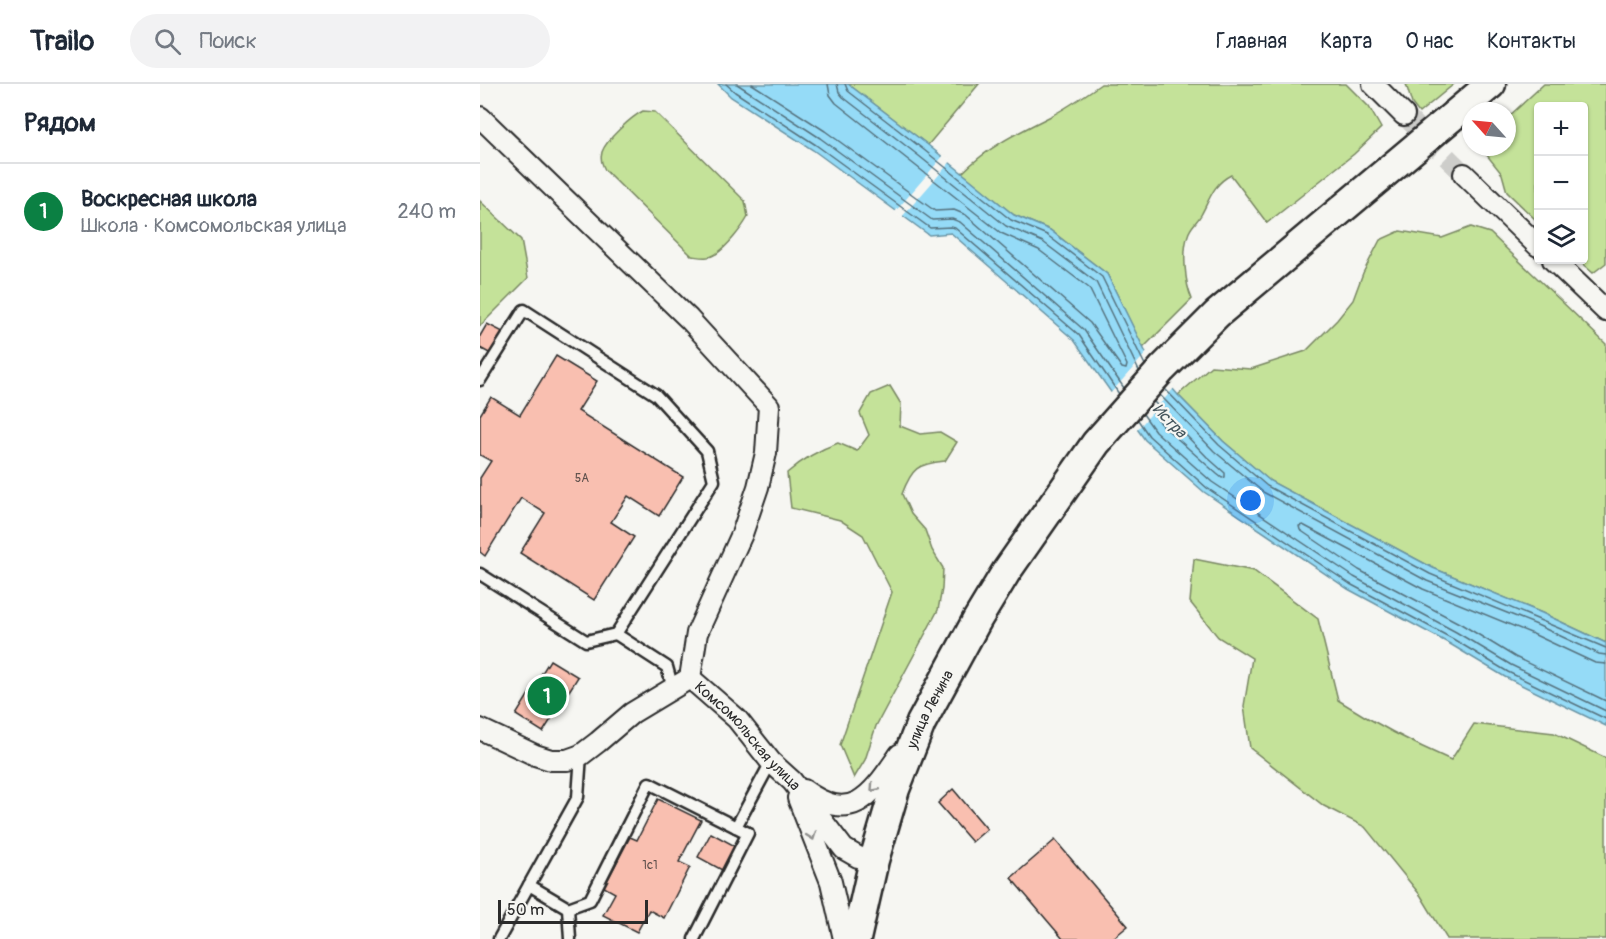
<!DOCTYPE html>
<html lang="ru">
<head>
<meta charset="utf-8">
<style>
  :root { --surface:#fff; --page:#f2f2f3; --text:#1f2937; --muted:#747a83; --line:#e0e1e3; --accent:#0b8043 }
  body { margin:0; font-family:Pangolin,sans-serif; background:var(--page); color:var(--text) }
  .controls { position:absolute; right:18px; top:18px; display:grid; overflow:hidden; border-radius:6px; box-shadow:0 2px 4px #0004 }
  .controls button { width:54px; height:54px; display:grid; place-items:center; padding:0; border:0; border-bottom:2px solid var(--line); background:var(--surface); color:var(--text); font:30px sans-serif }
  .compass { position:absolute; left:982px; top:18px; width:54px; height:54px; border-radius:50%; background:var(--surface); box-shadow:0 2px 4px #0004; rotate:297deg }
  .scale { position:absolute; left:18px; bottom:15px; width:150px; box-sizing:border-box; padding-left:6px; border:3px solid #2b2b2b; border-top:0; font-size:16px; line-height:21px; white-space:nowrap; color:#2b2b2b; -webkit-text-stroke:4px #f6f6f2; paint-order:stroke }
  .you { position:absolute; left:771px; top:417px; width:21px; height:21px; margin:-15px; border:4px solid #fff; border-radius:50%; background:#1a73e8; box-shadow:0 0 0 9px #1a73e833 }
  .badge { display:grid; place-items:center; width:39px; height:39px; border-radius:50%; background:var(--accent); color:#fff; font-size:20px; font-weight:700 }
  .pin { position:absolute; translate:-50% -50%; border:3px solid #fff; box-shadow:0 2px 6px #0006 }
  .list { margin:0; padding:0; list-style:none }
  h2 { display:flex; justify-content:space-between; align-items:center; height:78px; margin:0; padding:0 24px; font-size:26px }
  h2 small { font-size:20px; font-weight:400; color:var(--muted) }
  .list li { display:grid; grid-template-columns:39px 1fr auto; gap:18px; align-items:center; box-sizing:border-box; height:96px; padding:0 24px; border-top:2px solid var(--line) }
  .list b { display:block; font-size:22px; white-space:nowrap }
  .list p { margin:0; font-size:20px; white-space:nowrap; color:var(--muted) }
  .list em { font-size:20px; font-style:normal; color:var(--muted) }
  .icon { flex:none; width:33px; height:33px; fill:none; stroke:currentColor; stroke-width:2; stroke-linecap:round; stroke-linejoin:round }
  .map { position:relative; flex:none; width:1126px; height:855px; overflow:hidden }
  header { display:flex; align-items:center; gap:36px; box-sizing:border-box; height:84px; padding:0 30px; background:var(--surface); border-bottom:2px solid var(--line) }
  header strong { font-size:28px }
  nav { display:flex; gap:33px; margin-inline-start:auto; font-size:21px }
  .search { width:420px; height:54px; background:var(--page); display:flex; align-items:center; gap:15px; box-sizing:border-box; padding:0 21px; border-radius:33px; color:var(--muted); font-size:22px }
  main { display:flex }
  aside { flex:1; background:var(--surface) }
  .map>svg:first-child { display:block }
  .green { fill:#c4e299; stroke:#788662; stroke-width:1.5 }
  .water { fill:#95dbf7; stroke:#6b95a5; stroke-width:1.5 }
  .pier { fill:#f6f6f2 }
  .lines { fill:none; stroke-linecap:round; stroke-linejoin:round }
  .shore { stroke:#55717d; stroke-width:1.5 }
  .building { fill:#f9bfb0; stroke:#2b2b2b; stroke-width:1.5 }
  .street-tunnel { stroke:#cdcdca; stroke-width:20; stroke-dasharray:20 10; stroke-linecap:butt }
  .lane-casing { stroke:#2b2b2b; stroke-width:15 }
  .street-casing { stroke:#2b2b2b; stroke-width:24 }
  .secondary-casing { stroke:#2b2b2b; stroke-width:33 }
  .lane { stroke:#f6f6f2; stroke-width:10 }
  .street { stroke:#f6f6f2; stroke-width:20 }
  .secondary { stroke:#f6f6f2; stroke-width:28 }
  .oneway { stroke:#90908e }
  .labels { text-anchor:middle; stroke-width:4.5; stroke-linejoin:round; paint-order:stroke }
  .number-label { font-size:12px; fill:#5e504c }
  .street-label { font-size:15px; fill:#2b2b2b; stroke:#f6f6f2 }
  .water-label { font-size:16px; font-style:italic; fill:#46575e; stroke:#f6f6f2 }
</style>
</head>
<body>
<header>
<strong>Trailo</strong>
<div class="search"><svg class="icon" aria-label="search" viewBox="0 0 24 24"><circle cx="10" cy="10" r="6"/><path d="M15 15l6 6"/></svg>Поиск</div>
<nav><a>Главная</a><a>Карта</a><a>О нас</a><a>Контакты</a></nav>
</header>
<main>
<aside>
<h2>Рядом<small></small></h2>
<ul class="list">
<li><span class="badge">1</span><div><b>Воскресная школа</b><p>Школа · Комсомольская улица</p></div><em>240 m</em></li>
</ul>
</aside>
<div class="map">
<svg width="1126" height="855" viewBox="0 0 1126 855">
  <rect width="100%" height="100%" fill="#f6f6f2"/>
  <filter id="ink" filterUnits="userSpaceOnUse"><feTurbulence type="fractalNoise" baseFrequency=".0167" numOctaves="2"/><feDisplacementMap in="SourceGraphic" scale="12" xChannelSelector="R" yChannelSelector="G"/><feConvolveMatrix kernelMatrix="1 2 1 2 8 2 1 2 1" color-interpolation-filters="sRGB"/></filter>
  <g filter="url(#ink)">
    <g class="green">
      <polygon points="368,0 499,0 448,61"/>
      <path d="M621,0H866L889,23L901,44L874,70L787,139L751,91C733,100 730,115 721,131C717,138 710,143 708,151C702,167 705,200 712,215L663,264L627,190L570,146L534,131L482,89C508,63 537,49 569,33C587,24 604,12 621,0Z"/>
      <polygon points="926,0 974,0 939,29 932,20"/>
      <polygon points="1064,0 1126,0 1126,179 1113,189 1098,176 1104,176 1104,22 1058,22 1058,138 1027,108 1022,90 1006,70 1006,63 1027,63 1027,34"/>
      <path d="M163,27L175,28L265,117L268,133C262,144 247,163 236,170C229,175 220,173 212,172L125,86C122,80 120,75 122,68C126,56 151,33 163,27Z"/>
      <polygon points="0,117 41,156 48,194 0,242"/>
      <polygon points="991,143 1010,149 1126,260 1126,559 1062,529 953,484 790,397 743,357 698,311 731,282 771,285 826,267 857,236 873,216 883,189 900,156 920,147 962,154"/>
      <path d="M410,302L421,320L420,342L440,350L460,348L477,358L465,377C437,380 432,384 422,410L431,430L445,446L452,466L463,484L462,505L458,526L396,642L385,676L374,694L360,661L412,508L383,451L360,436L311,424L307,389C323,375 338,366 358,359L377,367L389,351L380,329L391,310Z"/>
      <path d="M714,475L774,487L838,535L858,616C894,639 932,659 971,676L994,640L1074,649L1126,674V855H967L941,812L885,743L844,722L770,664L764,622L772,574L738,553L710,518Z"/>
    </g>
    <polygon class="water" points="238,0 368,0 448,61 534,131 570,146 627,190 671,279 698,311 743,357 790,397 953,484 1062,529 1126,559 1126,642 1025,593 970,560 868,505 724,408 665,356 594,256 471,149 449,151 333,66 251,13"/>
    <g class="pier">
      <polygon points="464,71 472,76 421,134 414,129"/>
      <polygon points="668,267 673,277 695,303 655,348 629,311"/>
    </g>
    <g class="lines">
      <g class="shore">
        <polyline points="246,0 255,8 336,61 450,144 471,143 475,144 599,251 639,310"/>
        <polyline points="257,0 340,54 452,136 472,135 480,138 604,246 644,304"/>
        <polyline points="272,0 345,47 455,127 474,126 486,131 610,239 642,284 646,285 647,281 609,204 559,166 521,149 356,19 350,11 348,0"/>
        <polyline points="357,0 359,8 363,13 439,72 526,142 563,158 616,198 659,287"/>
        <polyline points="365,0 368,7 444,66 531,136 567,151 622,193 665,281"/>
        <polyline points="685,305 739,361 787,402 950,490 1126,564"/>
        <polyline points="680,311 734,367 783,408 947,497 1057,541 1119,570 1126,571"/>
        <polyline points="669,323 682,341 737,390 742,394 745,393 745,389 727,373 674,318"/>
        <polyline points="663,330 675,347 732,398 874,493 976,548 1031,581 1126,627"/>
        <polyline points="658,336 669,352 727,404 870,500 973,555 1028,588 1126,635"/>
        <polyline points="1126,580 1115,579 1053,550 943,505 823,441 819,442 820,446 879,486 981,540 1035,573 1126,617"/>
      </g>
    </g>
    <g class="building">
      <polygon points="7,240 23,248 11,270 0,264 0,252"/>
      <polygon points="76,272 117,297 98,327 203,393 179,432 148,412 131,438 154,453 114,516 40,469 65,429 41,414 5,472 0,468 0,394 11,377 0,371 0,331 11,313 40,331"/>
      <polygon points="70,576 98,593 63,648 36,631"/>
      <polygon points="473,705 507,745 492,758 458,719"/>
      <polygon points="178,715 221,736 199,778 210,783 184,834 169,826 157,848 123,831 135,809 124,803 150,753 157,756"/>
      <polygon points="231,749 255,762 242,786 218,773"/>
      <polygon points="575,756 648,842 632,855 583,855 531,794"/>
    </g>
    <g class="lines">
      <polyline class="street-tunnel" points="924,31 984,90"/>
      <g class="lane-casing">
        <g id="lane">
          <polyline points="0,296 44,226 176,311 227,367 234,397 136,550 187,583 193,605"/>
          <polyline points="0,490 106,557 136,550"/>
          <polyline points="256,743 291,678"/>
          <polyline points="49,801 88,824 90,855"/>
          <polyline points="88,824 110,816 169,699 268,749 214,855"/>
          <polyline points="19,855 98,713 101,671"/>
        </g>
      </g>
      <g class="street-casing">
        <g id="street">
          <polyline points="893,0 924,31"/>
          <polyline points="0,33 209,235 289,322 286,369 278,403 262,450 217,549 210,594"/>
          <polyline points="984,90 1058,162"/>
          <polyline points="1073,176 1126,227"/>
          <path id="s1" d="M210,594L257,635L291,678L312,697L364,765L378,773L394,776"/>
          <polyline points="0,645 55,671 71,676 87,676 101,671 118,658 152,629 210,594"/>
          <path d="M324,706C373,742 392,710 420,670"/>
          <polyline points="318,714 351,798 364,855"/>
        </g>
      </g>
      <g class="secondary-casing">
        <g id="secondary">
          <path id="s2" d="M376,855L394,776L415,705L441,639L497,536L526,488L616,359L682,285L737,230L1011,0"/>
        </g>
      </g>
      <use href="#lane" class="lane"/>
      <use href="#street" class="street"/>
      <use href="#secondary" class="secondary"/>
    </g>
    <defs><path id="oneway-chevron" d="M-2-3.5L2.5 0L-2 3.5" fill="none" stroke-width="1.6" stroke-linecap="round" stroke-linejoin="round" transform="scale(1.5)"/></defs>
    <g class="oneway">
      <use href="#oneway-chevron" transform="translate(394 704) rotate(132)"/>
      <use href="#oneway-chevron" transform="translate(332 752) rotate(70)"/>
    </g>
  </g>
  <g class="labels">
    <g class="number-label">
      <text x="102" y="398">5А</text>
      <text x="170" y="785">1с1</text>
    </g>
    <g class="street-label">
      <text dy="5" stroke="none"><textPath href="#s2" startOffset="242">улица Ленина</textPath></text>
      <text dy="5" stroke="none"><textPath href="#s1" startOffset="82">Комсомольская улица</textPath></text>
    </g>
    <g class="water-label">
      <text transform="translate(690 336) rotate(46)" y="6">Истра</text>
    </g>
  </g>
</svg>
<div class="controls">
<button>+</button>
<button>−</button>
<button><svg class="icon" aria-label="layers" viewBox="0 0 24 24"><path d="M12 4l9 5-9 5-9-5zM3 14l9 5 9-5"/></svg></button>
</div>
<svg class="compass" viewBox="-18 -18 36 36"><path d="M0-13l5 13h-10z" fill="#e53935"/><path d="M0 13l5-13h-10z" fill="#747a83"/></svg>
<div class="scale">50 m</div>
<div class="you"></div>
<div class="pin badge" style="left:67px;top:612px">1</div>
</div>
</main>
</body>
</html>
